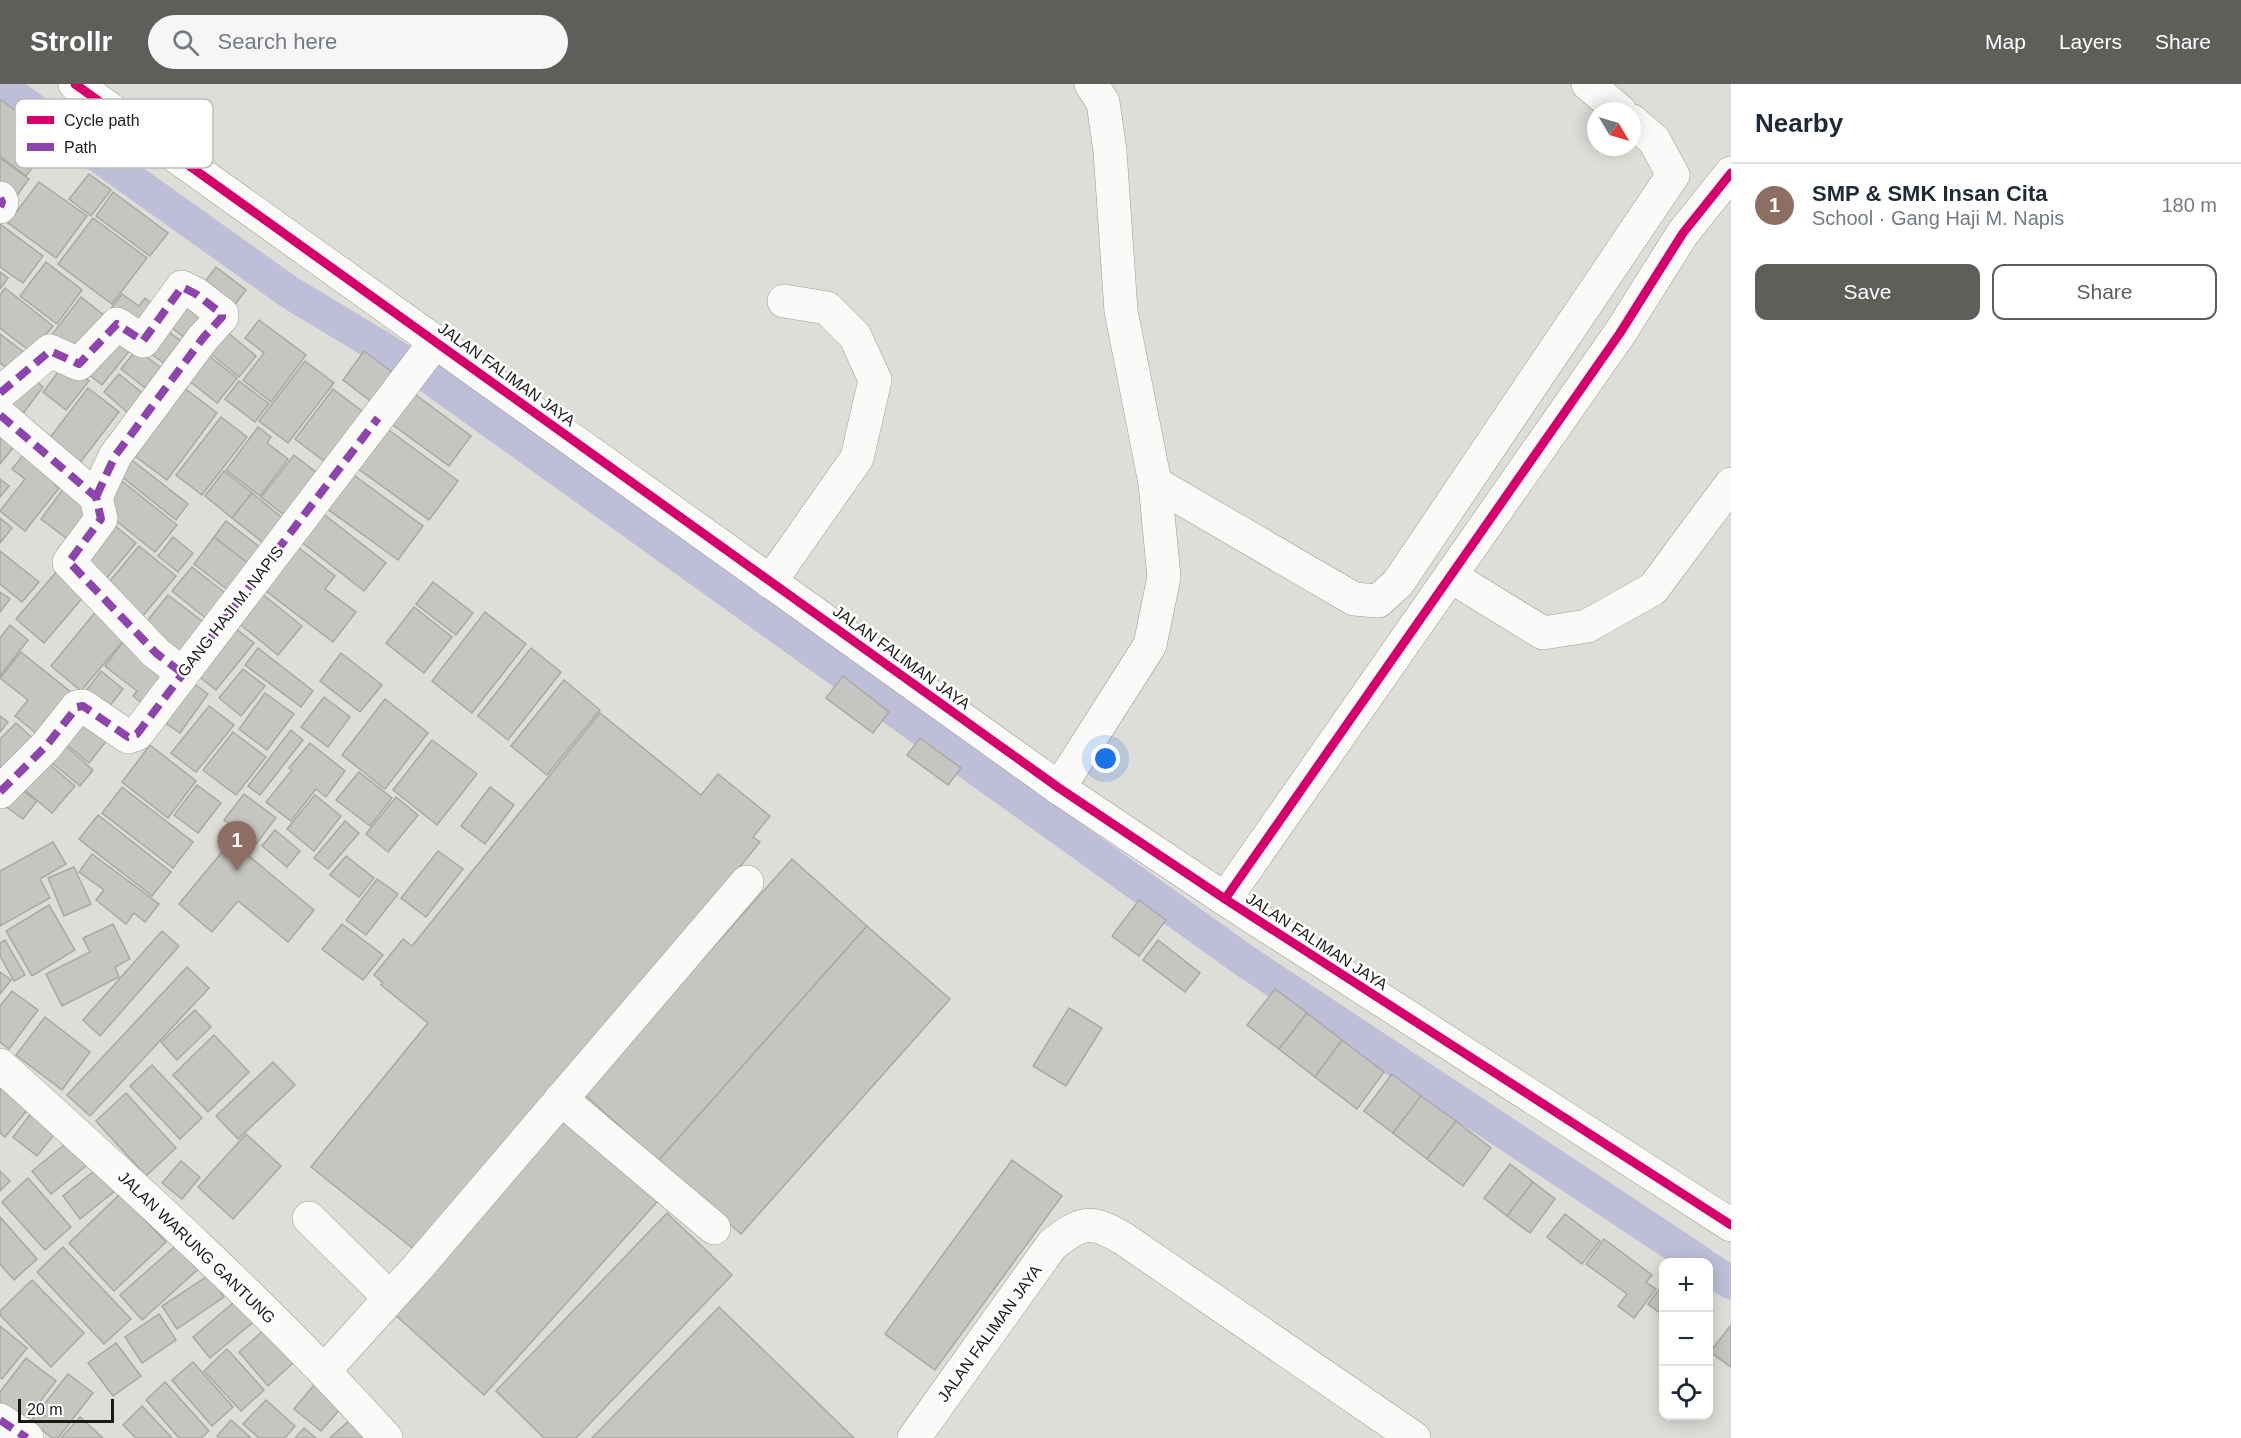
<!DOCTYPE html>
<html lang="en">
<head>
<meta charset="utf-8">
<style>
  :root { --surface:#fff; --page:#f6f6f7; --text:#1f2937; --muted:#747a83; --line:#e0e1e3; --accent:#5f5e5b }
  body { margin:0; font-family:Helvetica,sans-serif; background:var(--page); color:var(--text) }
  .controls { position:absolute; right:18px; bottom:18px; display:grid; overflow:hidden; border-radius:12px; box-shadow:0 3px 15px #0003 }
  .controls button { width:54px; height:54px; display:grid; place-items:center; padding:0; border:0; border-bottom:2px solid var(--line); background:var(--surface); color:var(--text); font:30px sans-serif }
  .compass { position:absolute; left:1587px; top:18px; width:54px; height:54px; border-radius:50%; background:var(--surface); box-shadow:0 3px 15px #0003; rotate:128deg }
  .scale { position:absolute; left:18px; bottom:15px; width:96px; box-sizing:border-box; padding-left:6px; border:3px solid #1b1a17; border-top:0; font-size:16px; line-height:21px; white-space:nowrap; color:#1b1a17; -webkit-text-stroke:4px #fff; paint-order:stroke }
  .you { position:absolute; left:1106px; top:675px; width:21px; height:21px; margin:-15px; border:4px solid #fff; border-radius:50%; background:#1a73e8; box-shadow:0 0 0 9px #1a73e833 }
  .badge { display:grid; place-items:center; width:39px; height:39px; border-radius:50%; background:var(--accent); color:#fff; font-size:20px; font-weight:700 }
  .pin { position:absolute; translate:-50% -50px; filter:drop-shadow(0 2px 3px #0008) }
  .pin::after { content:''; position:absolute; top:32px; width:21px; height:18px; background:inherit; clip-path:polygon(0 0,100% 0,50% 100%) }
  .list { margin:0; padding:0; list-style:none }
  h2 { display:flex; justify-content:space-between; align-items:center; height:78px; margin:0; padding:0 24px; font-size:26px }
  h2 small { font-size:20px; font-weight:400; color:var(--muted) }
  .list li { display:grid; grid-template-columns:39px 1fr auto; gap:18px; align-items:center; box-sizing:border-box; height:84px; padding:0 24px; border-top:2px solid var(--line) }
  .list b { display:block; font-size:22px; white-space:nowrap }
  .list p { margin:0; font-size:20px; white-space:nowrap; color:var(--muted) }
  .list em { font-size:20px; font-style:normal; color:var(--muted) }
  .actions { display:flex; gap:12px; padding:18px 24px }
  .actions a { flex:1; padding:14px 0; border:2px solid var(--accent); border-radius:12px; text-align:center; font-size:21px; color:var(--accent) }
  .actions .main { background:var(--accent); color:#fff }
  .icon { flex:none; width:33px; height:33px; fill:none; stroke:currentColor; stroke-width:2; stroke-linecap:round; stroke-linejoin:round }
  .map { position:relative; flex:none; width:1731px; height:1354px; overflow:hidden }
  header { display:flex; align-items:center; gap:36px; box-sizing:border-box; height:84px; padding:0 30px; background:var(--accent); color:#fff }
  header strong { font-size:28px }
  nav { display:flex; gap:33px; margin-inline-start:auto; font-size:21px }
  .search { width:420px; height:54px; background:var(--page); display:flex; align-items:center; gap:15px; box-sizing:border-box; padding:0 21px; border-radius:33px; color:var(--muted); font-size:22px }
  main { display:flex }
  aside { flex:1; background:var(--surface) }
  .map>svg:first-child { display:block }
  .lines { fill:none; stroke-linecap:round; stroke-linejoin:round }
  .canal { stroke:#bebed8; stroke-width:33 }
  .building { fill:#c6c5c1; stroke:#a9a8a4; stroke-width:1.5 }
  .minor-casing { stroke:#9d9c98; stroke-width:34 }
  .minor { stroke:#fafaf9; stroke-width:33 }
  .quiet { stroke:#8e44ad; stroke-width:8; stroke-dasharray:15 8; stroke-linecap:butt }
  .cycleway-casing { stroke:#fff; stroke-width:13 }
  .cycleway { stroke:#d6006c; stroke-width:9 }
  .labels { text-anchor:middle; stroke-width:5; stroke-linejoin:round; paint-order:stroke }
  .street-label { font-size:16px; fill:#1b1a17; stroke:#fff }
  .key { fill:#fff; stroke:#bbbab9; stroke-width:1.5 }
  .key-label { font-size:16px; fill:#1b1a17 }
</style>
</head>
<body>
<header>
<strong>Strollr</strong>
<div class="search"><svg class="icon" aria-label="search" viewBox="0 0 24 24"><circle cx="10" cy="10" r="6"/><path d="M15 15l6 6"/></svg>Search here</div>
<nav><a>Map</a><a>Layers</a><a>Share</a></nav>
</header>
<main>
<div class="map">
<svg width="1731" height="1354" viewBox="0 0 1731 1354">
  <rect width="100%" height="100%" fill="#deddd8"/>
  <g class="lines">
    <g class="canal">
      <polyline points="0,2 289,208 425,290 1245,877 1700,1178"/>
      <polyline points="1708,1184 1731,1199"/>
    </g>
  </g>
  <g class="building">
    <polygon points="0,15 54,55 26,92 0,72"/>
    <polygon points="0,74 29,95 10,121 0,113"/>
    <polygon points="89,90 111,106 91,132 69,115"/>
    <polygon points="39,98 87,132 56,174 8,139"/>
    <polygon points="113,108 168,149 150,172 96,132"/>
    <polygon points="93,134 147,174 112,220 58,180"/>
    <polygon points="0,140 43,172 23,199 0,183"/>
    <polygon points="46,178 82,206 57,240 20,212"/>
    <polygon points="216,183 246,206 227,231 197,208"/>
    <polygon points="0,188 8,194 0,205"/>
    <polygon points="5,204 53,242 31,268 0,244 0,211"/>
    <polygon points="185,206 217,231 194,261 162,236"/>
    <polygon points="122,210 139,222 145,214 162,228 142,254 108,228"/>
    <polygon points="81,213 110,236 79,276 50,253"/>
    <polygon points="259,236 306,271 271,318 243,296 264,269 245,254"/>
    <polygon points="159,241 191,264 175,287 143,264"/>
    <polygon points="221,243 256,272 239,293 204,264"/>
    <polygon points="114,245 134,261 102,301 82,285"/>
    <polygon points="0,250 26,270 12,288 0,279"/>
    <polygon points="137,265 170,291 154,311 121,285"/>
    <polygon points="203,267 237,294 217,319 183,292"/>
    <polygon points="364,267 400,294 378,323 343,296"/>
    <polygon points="305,277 334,299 288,359 259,337"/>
    <polygon points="65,279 89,297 66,326 43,308"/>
    <polygon points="25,289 43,303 16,339 0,327"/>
    <polygon points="119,290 151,316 135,335 104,308"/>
    <polygon points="239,297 269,320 255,338 225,315"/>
    <polygon points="179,300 217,329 167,396 128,367"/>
    <polygon points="88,304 119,328 72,389 41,365"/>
    <polygon points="333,305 367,331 329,381 295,355"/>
    <polygon points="412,308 471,352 449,382 389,338"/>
    <polygon points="221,333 247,353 202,411 176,391"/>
    <polygon points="0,338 20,355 0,380"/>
    <polygon points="258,343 271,353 267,359 288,375 260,412 226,386"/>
    <polygon points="386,344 458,397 429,436 357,384"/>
    <polygon points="28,365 61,392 54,400 59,404 25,447 0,427 25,395 12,385"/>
    <polygon points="124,370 188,420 176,436 112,385"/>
    <polygon points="294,371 326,396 293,438 261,413"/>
    <polygon points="224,387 252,409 232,434 205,412"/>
    <polygon points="351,389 423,442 398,476 326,424"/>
    <polygon points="0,395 9,402 0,413"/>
    <polygon points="122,397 177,441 155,468 100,424"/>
    <polygon points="64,404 97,429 74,460 41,435"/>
    <polygon points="252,409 290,440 271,465 232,434"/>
    <polygon points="321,428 386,479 364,507 299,456"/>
    <polygon points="0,434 12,444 0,459"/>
    <polygon points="108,436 136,459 105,496 77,472"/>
    <polygon points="226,437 266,468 254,484 214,453"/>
    <polygon points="173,453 193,469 178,488 158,472"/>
    <polygon points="214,453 254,484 233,510 194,480"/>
    <polygon points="294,460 335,492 325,505 356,528 333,558 262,504"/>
    <polygon points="139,462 176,492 142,533 105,503"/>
    <polygon points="0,467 39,498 22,518 0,500"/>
    <polygon points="63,480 91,504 44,559 16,535"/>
    <polygon points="192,483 234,516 214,541 172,507"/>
    <polygon points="433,498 473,529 456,551 416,520"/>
    <polygon points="0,508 10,515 0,528"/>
    <polygon points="261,509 302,542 278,571 237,538"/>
    <polygon points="168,511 211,544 187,575 144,541"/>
    <polygon points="102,520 133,545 81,607 51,582"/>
    <polygon points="414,523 452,553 424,589 386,559"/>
    <polygon points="485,528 526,560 472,629 432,597"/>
    <polygon points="10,541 28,556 0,592 0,554"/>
    <polygon points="235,544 254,559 216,606 197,591"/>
    <polygon points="125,555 174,593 148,624 133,612 137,607 105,582"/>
    <polygon points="258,564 313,607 301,623 245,581"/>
    <polygon points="531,564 561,588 508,656 478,632"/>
    <polygon points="21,568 72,609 42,654 15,632 28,616 0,594"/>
    <polygon points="341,569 382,601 360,628 320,597"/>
    <polygon points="243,585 265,602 241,632 219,614"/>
    <polygon points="101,587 123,605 104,629 82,612"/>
    <polygon points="843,592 889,628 873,649 826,614"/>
    <polygon points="564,596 600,626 547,691 511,662"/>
    <polygon points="193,599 208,610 180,649 164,638"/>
    <polygon points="265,609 294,630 267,666 239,645"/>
    <polygon points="324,613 350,633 328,663 301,643"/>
    <polygon points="385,615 428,649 385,705 342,671"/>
    <polygon points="209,622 234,641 196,688 171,669"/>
    <polygon points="84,629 111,651 89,679 61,656"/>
    <polygon points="600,629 701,711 718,690 770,732 753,753 760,758 540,1029 420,1170 311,1083 428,939 381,901 383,899 374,891 403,855 412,862"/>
    <polygon points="0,632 8,638 0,648"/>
    <polygon points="16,639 39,660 0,700 0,655"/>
    <polygon points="291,646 303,656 260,711 248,702"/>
    <polygon points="233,648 266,673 236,711 203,686"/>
    <polygon points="920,654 961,684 948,701 907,671"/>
    <polygon points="432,656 477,690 437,741 393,706"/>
    <polygon points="60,657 93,686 80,702 46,674"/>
    <polygon points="310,659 345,687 326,713 316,705 291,737 266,718 292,686 289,684"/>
    <polygon points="150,661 196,697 168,734 122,698"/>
    <polygon points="43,675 75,702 52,729 20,702"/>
    <polygon points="359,688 392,714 370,742 336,716"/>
    <polygon points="15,701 37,717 23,735 1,719"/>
    <polygon points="197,701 221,719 198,749 174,731"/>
    <polygon points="122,703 193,758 173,784 102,729"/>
    <polygon points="490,703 514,721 485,760 461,742"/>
    <polygon points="244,710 276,734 256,760 224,736"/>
    <polygon points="315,711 341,732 314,767 287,745"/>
    <polygon points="396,713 418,731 388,768 366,750"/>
    <polygon points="98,731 171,788 152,812 79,755"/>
    <polygon points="345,737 359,749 328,785 314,774"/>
    <polygon points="275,746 300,767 287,783 262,762"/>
    <polygon points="231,757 314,826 288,858 238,817 212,848 179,820"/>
    <polygon points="53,758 66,780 40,795 50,814 0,842 0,787"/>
    <polygon points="438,767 463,785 426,833 401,814"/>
    <polygon points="92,770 159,820 145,838 134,829 126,840 96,816 104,806 79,788"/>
    <polygon points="346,772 374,794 359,813 330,791"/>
    <polygon points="792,775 867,842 658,1077 583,1009"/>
    <polygon points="74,783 91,820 64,832 48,794"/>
    <polygon points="377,795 398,810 366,851 346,836"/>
    <polygon points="1139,816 1166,836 1139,872 1112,852"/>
    <polygon points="49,821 75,866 32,892 6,847"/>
    <polygon points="113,840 130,875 115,883 119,893 62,922 46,890 90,868 83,854"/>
    <polygon points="342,840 383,871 363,896 322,865"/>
    <polygon points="867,842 950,915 741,1150 658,1077"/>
    <polygon points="162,847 179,862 100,952 83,936"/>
    <polygon points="5,856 25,891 14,897 0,872 0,859"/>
    <polygon points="1158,856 1200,889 1185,908 1143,876"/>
    <polygon points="187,883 209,904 90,1032 67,1011"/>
    <polygon points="0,888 11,896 0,910"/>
    <polygon points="1275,905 1307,929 1279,965 1247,941"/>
    <polygon points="12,907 38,926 9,965 0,958 0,922"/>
    <polygon points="1069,924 1102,944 1066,1002 1033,982"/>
    <polygon points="195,926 211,943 177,976 161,958"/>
    <polygon points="1307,929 1342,956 1315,993 1279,965"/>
    <polygon points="45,933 90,968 62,1006 16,971"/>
    <polygon points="214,951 249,988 208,1028 173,991"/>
    <polygon points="1342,956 1384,988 1357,1025 1315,993"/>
    <polygon points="273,978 295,1001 238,1055 216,1032"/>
    <polygon points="152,981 202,1034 180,1055 130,1002"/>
    <polygon points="1392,990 1421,1012 1393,1049 1364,1027"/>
    <polygon points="0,1003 28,1025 5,1053 0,1049"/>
    <polygon points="126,1009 176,1064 146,1092 96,1037"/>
    <polygon points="1421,1012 1456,1037 1427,1075 1393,1049"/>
    <polygon points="573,1026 665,1109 484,1311 392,1228"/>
    <polygon points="32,1028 57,1047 37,1072 13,1053"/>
    <polygon points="1456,1037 1491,1064 1463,1102 1427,1075"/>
    <polygon points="246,1050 281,1082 233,1135 198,1103"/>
    <polygon points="74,1053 92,1077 51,1110 32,1087"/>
    <polygon points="1012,1076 1062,1112 935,1286 885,1250"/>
    <polygon points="181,1077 200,1093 182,1115 162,1099"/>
    <polygon points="1510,1080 1533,1098 1507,1132 1484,1114"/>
    <polygon points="99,1083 116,1106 80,1135 63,1112"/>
    <polygon points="0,1087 10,1097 0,1107"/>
    <polygon points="28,1094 71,1143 45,1166 2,1118"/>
    <polygon points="1533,1098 1555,1115 1530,1149 1507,1132"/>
    <polygon points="120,1110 166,1158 114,1207 69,1159"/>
    <polygon points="667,1129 732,1191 576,1354 544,1354 496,1307"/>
    <polygon points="1565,1130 1600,1157 1582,1180 1547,1153"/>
    <polygon points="0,1133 37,1175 14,1196 0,1180"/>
    <polygon points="1604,1155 1652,1191 1646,1198 1656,1205 1634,1234 1618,1222 1627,1210 1586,1180"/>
    <polygon points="182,1156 204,1180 142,1236 120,1211"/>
    <polygon points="63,1163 131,1235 104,1260 37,1188"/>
    <polygon points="209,1191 224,1213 177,1245 162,1222"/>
    <polygon points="32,1196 84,1249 51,1283 0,1231 0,1227"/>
    <polygon points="1664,1199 1664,1232 1648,1220"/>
    <polygon points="239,1214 257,1235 210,1274 193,1253"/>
    <polygon points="719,1223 854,1354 592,1354"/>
    <polygon points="159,1230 176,1256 142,1279 125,1253"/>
    <polygon points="1731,1241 1731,1283 1710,1268"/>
    <polygon points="0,1242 27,1264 2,1295 0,1293"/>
    <polygon points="264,1246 293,1279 268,1302 239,1268"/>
    <polygon points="116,1259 141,1292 113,1312 88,1279"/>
    <polygon points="227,1265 264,1306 241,1327 204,1287"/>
    <polygon points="26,1274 56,1297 19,1345 0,1331 0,1308"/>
    <polygon points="193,1278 233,1323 212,1342 172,1296"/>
    <polygon points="68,1290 93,1309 58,1354 52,1354 31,1337"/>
    <polygon points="165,1298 209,1347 201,1354 179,1354 146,1316"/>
    <polygon points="314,1301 341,1324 321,1347 294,1325"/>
    <polygon points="266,1316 295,1342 285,1354 259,1354 243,1340"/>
    <polygon points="142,1322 172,1354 136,1354 123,1341"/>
    <polygon points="80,1333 103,1354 61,1354"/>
    <polygon points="353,1333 371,1354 330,1354"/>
    <polygon points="231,1336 251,1354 220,1354 217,1352"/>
    <polygon points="304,1344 316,1354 295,1354"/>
  </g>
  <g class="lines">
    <g class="minor-casing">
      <g id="minor">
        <polyline points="75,0 1059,704 1225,815 1731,1141"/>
        <polyline points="1588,0 1620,27"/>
        <polyline points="0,114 2,118 0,123"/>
        <polyline points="0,309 50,267 79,280 117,240 143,257 182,203 196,210 222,230 222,233 203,254 115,372 96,413"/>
        <polyline points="0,331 96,413 101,435 69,478 156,569 182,589"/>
        <polyline points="1155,399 1354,515 1378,517 1398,499 1673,91 1654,56 1632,37"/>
        <polyline points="1452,493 1543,549 1587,542 1653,505 1731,400"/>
        <polyline points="770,498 857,374 875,296 855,252 827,224 784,217"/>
        <polyline points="1059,704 1150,561 1164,493 1155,399 1121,227 1110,67 1103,18 1091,0"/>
        <polyline points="0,708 46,662 77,623 83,622 128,653 137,650 436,257"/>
        <polyline points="1225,815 1620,249 1683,149 1731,89"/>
        <path d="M0,981C133,1101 266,1221 386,1354"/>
        <polyline points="561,1015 714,1144"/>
        <polyline points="309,1134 389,1213"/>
        <polyline points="325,1286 418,1183 747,798"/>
        <polyline points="0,1336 27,1354"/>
        <path d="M914,1354L1052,1161C1082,1137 1091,1135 1124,1155L1414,1354"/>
      </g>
    </g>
    <use href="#minor" class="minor"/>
    <g class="quiet">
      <polyline points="0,114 2,118 0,123"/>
      <polyline points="0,309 50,267 79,280 117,240 143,257 182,203 196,210 222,230 222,233 203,254 115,372 96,413"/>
      <polyline points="0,331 96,413 101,435 69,478 156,569 182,589"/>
      <polyline points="0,708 46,662 77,623 83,622 128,653 137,650 378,334"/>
      <polyline points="0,1336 27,1354"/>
    </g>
    <g class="cycleway-casing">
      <g id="cycleway">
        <polyline points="75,0 1059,704 1225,815 1731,1141"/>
        <polyline points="1225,815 1620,249 1683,149 1731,89"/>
      </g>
    </g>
    <use href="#cycleway" class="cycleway"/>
  </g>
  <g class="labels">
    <g class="street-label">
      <text transform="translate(507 290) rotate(36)" y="6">JALAN FALIMAN JAYA</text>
      <text transform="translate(230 527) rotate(-52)" y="6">GANG HAJI M. NAPIS</text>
      <text transform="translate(902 573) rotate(36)" y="6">JALAN FALIMAN JAYA</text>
      <text transform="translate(1317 857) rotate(33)" y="6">JALAN FALIMAN JAYA</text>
      <text transform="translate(197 1163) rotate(44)" y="6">JALAN WARUNG GANTUNG</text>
      <text transform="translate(989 1249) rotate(-54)" y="6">JALAN FALIMAN JAYA</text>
    </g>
  </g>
  <rect x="15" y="15" width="198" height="69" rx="9" class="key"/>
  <rect x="27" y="32" width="27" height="8" fill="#d6006c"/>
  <rect x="27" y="59" width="27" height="8" fill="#8e44ad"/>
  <g class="key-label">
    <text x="64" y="42">Cycle path</text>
    <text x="64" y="69">Path</text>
  </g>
</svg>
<div class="controls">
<button>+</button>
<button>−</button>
<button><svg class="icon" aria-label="locate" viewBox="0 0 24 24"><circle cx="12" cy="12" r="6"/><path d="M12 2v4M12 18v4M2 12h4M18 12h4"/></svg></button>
</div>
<svg class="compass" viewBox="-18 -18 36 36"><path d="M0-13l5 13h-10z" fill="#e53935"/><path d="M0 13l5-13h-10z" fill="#747a83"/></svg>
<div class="scale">20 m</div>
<div class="you"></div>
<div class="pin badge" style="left:237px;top:787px;background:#8d6e63">1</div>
</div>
<aside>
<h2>Nearby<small></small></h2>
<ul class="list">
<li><span class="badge" style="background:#8d6e63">1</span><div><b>SMP &amp; SMK Insan Cita</b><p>School · Gang Haji M. Napis</p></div><em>180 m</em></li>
</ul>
<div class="actions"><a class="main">Save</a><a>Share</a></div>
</aside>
</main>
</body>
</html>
